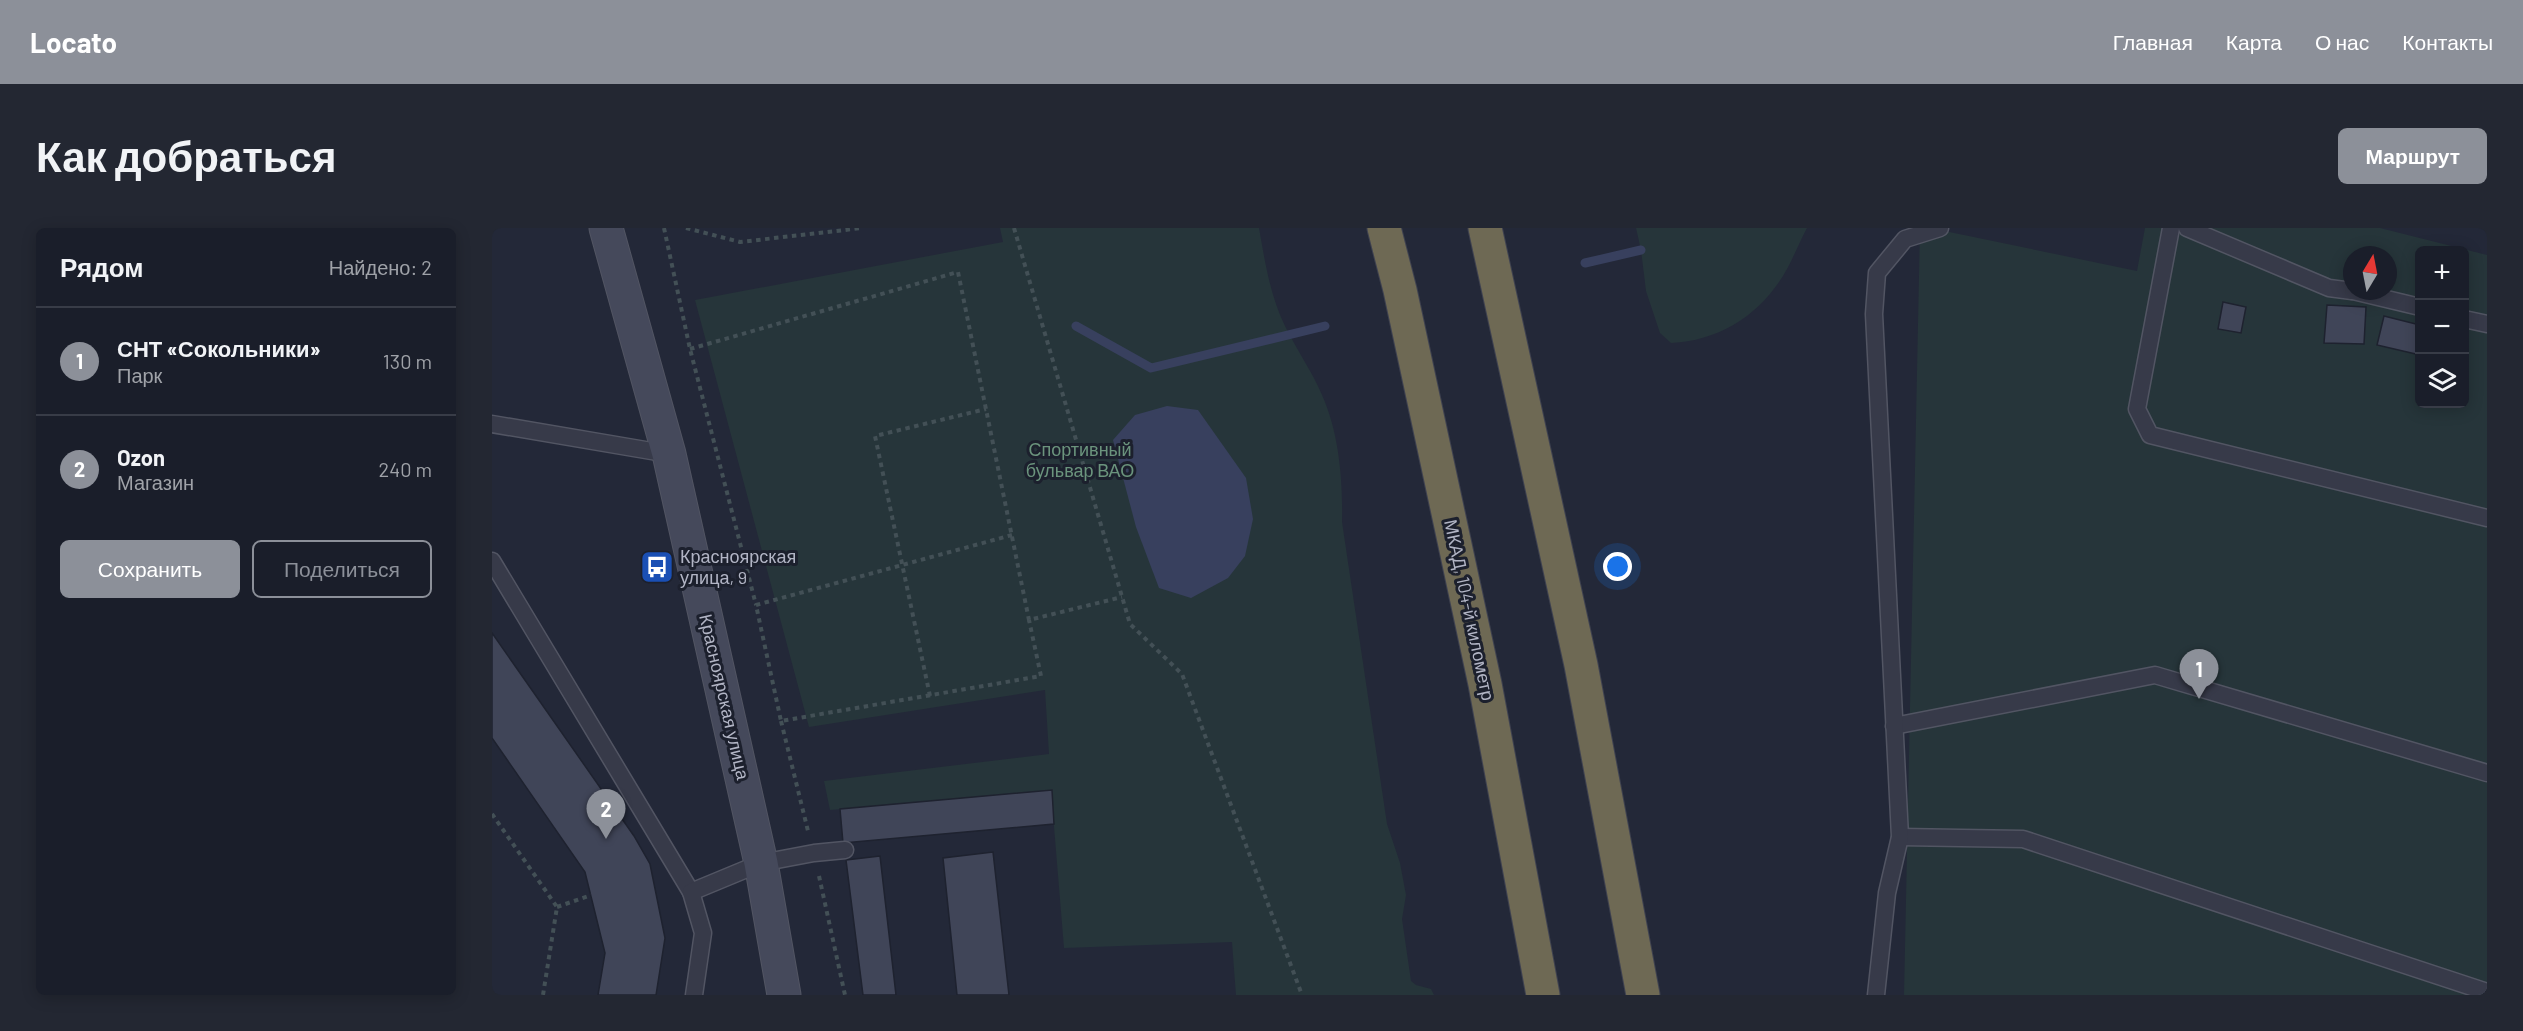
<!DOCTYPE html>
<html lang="ru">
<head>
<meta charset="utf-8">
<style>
  :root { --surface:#1a1e2a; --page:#232732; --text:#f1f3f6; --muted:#9fa2a8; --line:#383c47; --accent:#8c9099 }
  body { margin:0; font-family:Barlow,sans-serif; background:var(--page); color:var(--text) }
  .controls { position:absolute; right:18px; top:18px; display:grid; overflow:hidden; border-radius:9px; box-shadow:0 3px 15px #0003 }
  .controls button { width:54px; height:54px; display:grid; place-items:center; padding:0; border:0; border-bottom:2px solid var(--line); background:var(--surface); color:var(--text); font:30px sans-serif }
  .compass { position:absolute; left:1851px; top:18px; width:54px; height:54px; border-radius:50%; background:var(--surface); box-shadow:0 3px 15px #0003; rotate:10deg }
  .you { position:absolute; left:1126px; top:339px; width:21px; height:21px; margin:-15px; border:4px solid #fff; border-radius:50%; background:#1a73e8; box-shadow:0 0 0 9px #1a73e833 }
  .badge { display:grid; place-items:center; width:39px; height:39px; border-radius:50%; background:var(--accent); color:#fff; font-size:20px; font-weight:700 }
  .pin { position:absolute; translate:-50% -50px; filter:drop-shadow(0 2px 3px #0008) }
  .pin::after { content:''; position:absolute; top:32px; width:21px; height:18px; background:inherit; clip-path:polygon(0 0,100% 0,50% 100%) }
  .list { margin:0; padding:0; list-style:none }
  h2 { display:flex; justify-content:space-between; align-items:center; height:78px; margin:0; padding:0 24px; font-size:26px }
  h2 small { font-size:20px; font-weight:400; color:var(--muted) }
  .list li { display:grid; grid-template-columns:39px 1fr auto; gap:18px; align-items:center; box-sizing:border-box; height:108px; padding:0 24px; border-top:2px solid var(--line) }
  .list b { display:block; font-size:22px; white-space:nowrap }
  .list p { margin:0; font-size:20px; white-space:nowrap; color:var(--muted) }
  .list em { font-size:20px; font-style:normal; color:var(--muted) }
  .actions { display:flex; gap:12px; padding:18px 24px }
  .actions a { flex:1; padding:14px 0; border:2px solid var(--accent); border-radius:9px; text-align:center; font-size:21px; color:var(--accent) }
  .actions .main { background:var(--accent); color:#fff }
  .icon { flex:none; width:33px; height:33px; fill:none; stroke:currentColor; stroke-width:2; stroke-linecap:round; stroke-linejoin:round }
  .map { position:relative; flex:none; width:1995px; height:767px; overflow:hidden; border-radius:9px }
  header { display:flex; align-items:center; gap:36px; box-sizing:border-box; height:84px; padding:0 30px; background:var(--accent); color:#fff }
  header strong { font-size:28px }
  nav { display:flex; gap:33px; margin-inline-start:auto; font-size:21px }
  .intro { display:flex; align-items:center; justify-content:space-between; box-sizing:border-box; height:144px; padding:0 36px }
  h1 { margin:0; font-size:42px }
  .button { padding:15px 27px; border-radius:9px; background:var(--accent); color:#fff; font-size:21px; font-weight:700 }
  main { display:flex; gap:36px; padding:0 36px }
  aside { flex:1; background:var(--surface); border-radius:9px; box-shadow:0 3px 15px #0003 }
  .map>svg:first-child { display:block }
  .green { fill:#26353a; fill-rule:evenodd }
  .water { fill:#38405e }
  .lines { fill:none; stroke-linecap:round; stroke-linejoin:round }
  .stream { stroke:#38405e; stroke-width:9 }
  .building { fill:#404558; stroke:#1e222f; stroke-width:1.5 }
  .lane-casing { stroke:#525563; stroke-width:19 }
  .secondary-casing { stroke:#525563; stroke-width:35 }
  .highway-casing { stroke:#3f4250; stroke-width:35 }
  .path { stroke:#435056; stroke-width:4; stroke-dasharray:4.5 4.5; stroke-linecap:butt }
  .lane { stroke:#373a49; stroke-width:16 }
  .secondary { stroke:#45495b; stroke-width:33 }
  .highway { stroke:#6e6954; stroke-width:33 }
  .labels { text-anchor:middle; stroke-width:6; stroke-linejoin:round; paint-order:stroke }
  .park-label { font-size:18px; fill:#6b947d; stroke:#1c202d }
  .poi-label { font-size:18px; fill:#b2b5c5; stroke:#1c202d; text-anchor:start }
  .street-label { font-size:18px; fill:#b2b5c5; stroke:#1c202d }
</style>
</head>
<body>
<header>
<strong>Locato</strong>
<nav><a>Главная</a><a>Карта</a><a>О нас</a><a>Контакты</a></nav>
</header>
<div class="intro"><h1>Как добраться</h1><a class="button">Маршрут</a></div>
<main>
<aside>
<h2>Рядом<small>Найдено: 2</small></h2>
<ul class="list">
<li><span class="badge">1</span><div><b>СНТ «Сокольники»</b><p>Парк</p></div><em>130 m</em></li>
<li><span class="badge">2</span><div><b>Ozon</b><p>Магазин</p></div><em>240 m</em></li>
</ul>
<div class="actions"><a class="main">Сохранить</a><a>Поделиться</a></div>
</aside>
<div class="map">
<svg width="1995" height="767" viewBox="0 0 1995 767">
  <rect width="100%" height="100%" fill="#232838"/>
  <g class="green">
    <path d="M508,0H767C773,34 778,67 793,98C804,121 820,143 830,167C847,205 851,252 850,294L895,596L908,635L914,667L910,691L919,753L924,757L939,761L942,767H744L740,714L572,720L559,562L338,582L332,553L557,526L553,462L317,499L203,72L511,14Z"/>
    <path d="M1144,0H1315C1308,13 1302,28 1295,41C1271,85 1229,113 1179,115L1168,105L1154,63L1149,22Z"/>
    <path d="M1428,0H1438L1645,43L1653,0H1888L1995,27V767H1412ZM1928,22H1972V176H1928ZM1860,27H1896V63H1860Z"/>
  </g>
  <polygon class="water" points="675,178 706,182 754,250 761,291 753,328 736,350 699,370 667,360 644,299 621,212 643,187"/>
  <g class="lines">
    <g class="stream">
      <polyline points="1093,35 1149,22"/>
      <polyline points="584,98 659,140 833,98"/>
    </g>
  </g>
  <g class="building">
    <polygon points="1731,74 1754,79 1749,105 1726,101"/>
    <polygon points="1835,77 1874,79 1872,116 1832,115"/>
    <polygon points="1892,88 1928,97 1928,127 1885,117"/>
    <polygon points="0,405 142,608 158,636 173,710 164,767 106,767 113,725 93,644 0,510"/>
    <polygon points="560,562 562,596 351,615 348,581"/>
    <polygon points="501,624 517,767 465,767 451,630"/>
    <polygon points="388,628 404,767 371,767 354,632"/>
  </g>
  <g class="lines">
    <g class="lane-casing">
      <g id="lane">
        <polyline points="1679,0 1645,181 1658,207 1995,290"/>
        <polyline points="1695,0 1837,60 1860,63"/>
        <polyline points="1861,63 1928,79"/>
        <polyline points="1972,91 1995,96"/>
        <polyline points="0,196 177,226"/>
        <polyline points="0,333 199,664"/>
        <polyline points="1402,498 1663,447 1995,545"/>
        <polyline points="1408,609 1531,611 1995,764"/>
        <polyline points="202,767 211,705 199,664 269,635 322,625 353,622"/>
        <polyline points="1384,767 1395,665 1408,609 1382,86 1385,45 1413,11 1448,0"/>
      </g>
    </g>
    <g class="secondary-casing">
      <polyline id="secondary" points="114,0 177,226 269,635 292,767"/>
    </g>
    <g class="highway-casing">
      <g id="highway">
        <polyline points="892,0 908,62 993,456 1051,767"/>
        <polyline points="993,0 1089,437 1151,767"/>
      </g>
    </g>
    <g class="path">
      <polyline points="172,0 198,121 264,377"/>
      <polyline points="194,0 248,14 370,0"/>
      <polyline points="522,0 638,396 690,446 810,767"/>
      <polyline points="198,121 466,44 537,392 630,369"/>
      <polyline points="520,307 264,377 289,493 549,448 537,392"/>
      <polyline points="438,468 383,208 494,181"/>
      <polyline points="289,493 316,603"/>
      <polyline points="0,586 65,679 51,767"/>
      <polyline points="327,648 353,767"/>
      <polyline points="65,679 99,667"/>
    </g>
    <use href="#lane" class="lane"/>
    <use href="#secondary" class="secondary"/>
    <use href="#highway" class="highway"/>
  </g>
  <defs>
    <g id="bus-square" transform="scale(1.725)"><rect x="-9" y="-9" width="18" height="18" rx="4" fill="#1a4fb4" stroke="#1c202d"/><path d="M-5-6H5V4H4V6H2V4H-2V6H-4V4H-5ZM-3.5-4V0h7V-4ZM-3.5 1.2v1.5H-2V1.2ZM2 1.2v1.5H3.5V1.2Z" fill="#fff"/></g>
  </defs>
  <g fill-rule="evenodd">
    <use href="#bus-square" x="165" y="339"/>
  </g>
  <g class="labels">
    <g class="park-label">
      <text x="588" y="228">Спортивный<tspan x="588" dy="21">бульвар ВАО</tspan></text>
    </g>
    <g class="poi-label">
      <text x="188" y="335">Красноярская<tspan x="188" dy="21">улица, 9</tspan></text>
    </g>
    <g class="street-label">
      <text transform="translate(977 382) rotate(78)" y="6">МКАД, 104-й километр</text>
      <text transform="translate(232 469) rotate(77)" y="6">Красноярская улица</text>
    </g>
  </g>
</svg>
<div class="controls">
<button>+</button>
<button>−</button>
<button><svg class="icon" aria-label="layers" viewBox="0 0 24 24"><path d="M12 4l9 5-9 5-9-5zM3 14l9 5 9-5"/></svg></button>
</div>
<svg class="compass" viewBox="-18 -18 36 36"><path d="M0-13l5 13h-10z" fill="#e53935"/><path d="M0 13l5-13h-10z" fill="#9fa2a8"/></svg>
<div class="you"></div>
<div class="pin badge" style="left:1707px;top:471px">1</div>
<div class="pin badge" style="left:114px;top:611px">2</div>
</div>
</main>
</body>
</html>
